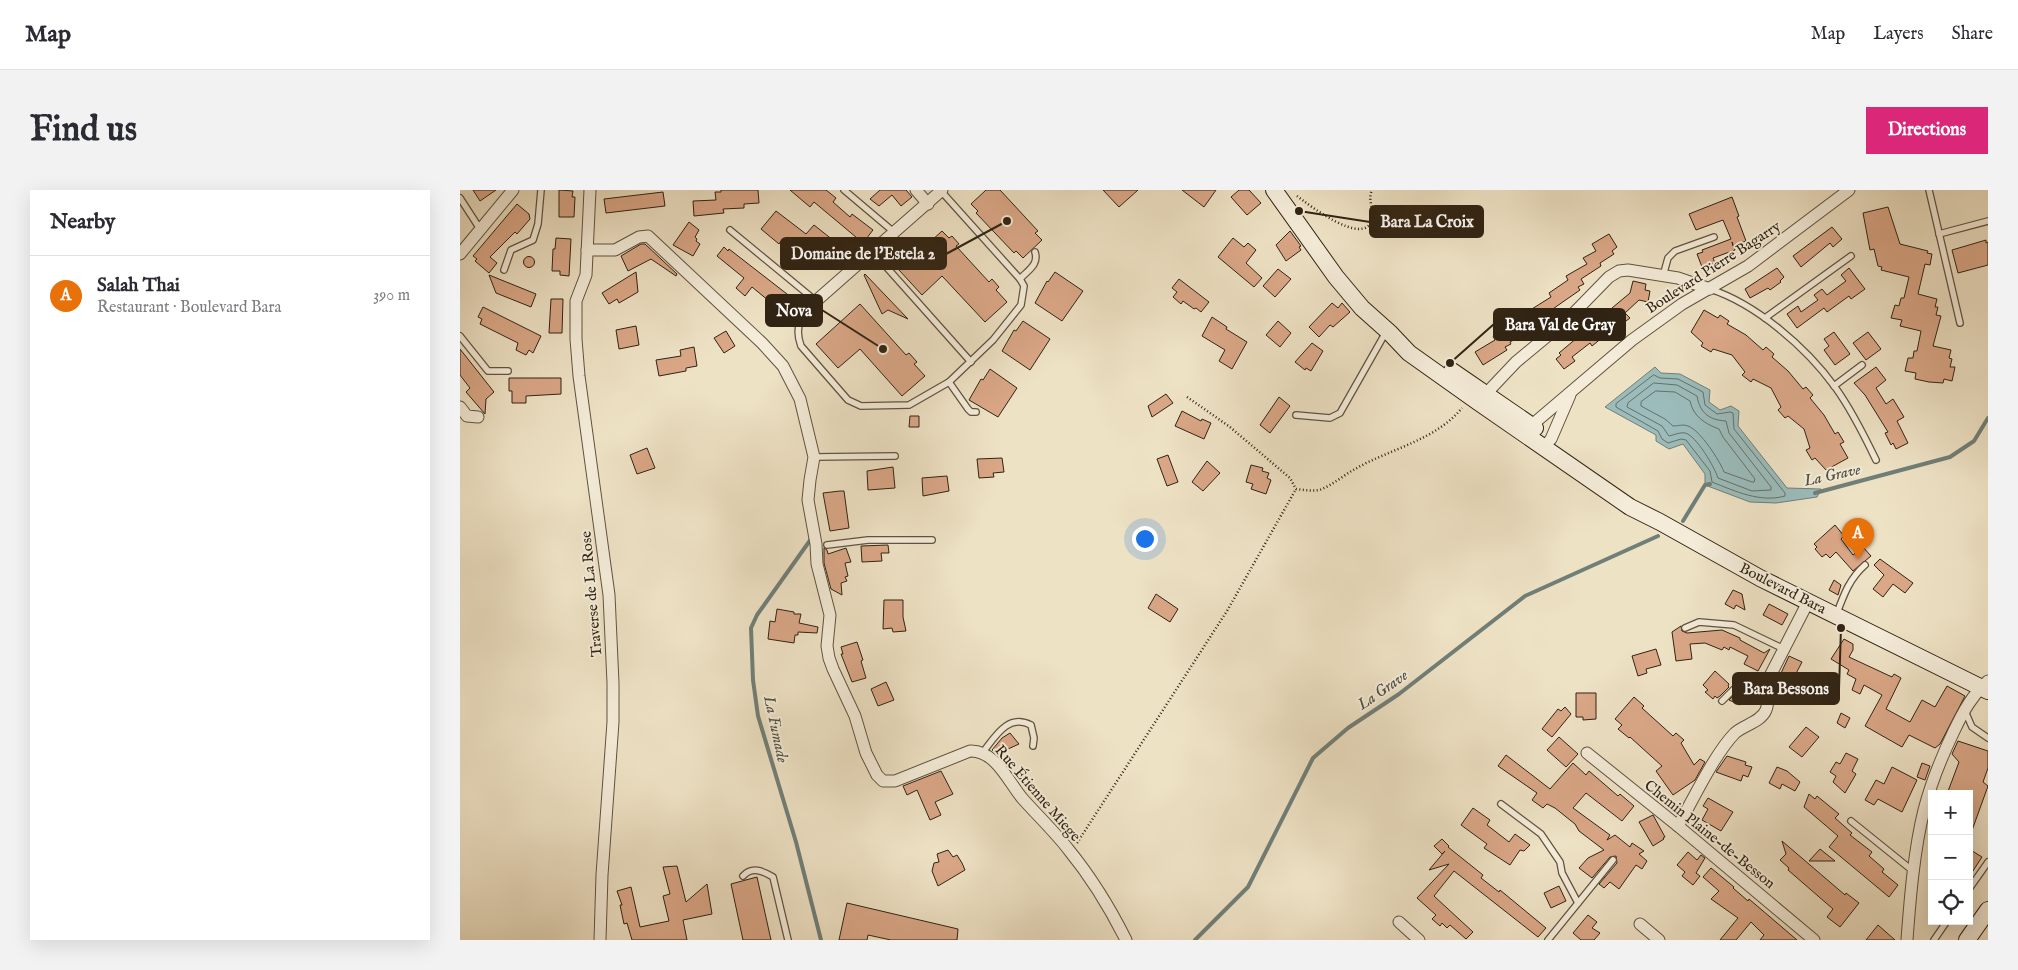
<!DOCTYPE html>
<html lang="en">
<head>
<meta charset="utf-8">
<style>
  :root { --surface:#fff; --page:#f2f2f3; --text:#2b2b33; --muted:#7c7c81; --line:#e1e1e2; --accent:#db2777 }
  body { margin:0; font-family:"IM FELL English",serif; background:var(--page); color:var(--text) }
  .controls { position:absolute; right:15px; bottom:15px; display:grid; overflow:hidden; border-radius:0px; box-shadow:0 5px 20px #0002 }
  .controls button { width:45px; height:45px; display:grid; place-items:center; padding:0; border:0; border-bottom:1px solid var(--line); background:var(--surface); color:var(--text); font:25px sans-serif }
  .you { position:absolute; left:684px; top:348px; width:18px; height:18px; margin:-12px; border:4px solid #fff; border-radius:50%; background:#1a73e8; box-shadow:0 0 0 8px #1a73e833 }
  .badge { display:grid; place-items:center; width:32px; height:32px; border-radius:50%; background:var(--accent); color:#fff; font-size:16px; font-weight:700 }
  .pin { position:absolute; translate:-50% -41px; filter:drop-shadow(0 1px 2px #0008) }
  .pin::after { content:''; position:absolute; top:26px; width:18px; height:15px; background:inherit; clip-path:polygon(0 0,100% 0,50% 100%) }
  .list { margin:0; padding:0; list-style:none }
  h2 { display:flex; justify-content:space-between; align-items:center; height:65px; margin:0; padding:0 20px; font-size:21px }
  h2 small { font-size:16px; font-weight:400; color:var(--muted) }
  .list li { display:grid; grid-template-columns:32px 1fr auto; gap:15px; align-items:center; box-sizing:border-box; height:80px; padding:0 20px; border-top:1px solid var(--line) }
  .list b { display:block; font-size:19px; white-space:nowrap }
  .list p { margin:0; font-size:16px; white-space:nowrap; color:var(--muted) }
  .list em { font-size:16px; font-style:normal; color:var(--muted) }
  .icon { flex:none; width:28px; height:28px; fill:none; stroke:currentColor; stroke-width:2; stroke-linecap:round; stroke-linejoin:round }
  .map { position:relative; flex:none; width:1528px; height:750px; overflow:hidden; border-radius:0px }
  header { display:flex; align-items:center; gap:30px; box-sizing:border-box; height:70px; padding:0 25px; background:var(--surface); border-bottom:1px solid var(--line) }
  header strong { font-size:24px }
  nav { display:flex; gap:28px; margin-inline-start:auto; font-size:18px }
  .intro { display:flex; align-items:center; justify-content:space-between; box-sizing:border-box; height:120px; padding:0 30px }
  h1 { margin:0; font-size:35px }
  .button { padding:12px 22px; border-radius:0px; background:var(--accent); color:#fff; font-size:18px; font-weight:700 }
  main { display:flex; gap:30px; padding:0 30px }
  aside { flex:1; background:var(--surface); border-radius:0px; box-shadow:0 5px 20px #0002 }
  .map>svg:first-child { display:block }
  .water { fill:#9bbcbb; stroke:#707f78 }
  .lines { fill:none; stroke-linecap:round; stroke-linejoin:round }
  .shore { stroke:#667067; stroke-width:1 }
  .stream { stroke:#707f78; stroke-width:4 }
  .building { fill:#daa787; stroke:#302313 }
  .lane-casing { stroke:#605340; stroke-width:8 }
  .street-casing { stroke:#605340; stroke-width:13 }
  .secondary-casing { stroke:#302313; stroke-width:18 }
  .path { stroke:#302313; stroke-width:2.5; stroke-dasharray:1 2.5; stroke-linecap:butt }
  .lane { stroke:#f4ecd9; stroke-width:5.5 }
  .street { stroke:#f4ecd9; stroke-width:11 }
  .secondary { stroke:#f4ecd9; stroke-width:16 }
  .labels { text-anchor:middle; stroke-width:4; stroke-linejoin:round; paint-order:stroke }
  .street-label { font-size:15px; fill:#302313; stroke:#f4ecd9 }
  .water-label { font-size:16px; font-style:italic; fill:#505145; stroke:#f4ecd9 }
  .leader { fill:none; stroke:#302313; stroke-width:2 }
  .callout-dot { fill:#302313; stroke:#f4ecd9; stroke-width:2 }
  .callout { fill:#302313; stroke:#302313; stroke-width:2 }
  .callout-label { font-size:16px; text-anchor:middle; font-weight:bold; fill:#fff }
</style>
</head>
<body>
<header>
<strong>Map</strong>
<nav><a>Map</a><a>Layers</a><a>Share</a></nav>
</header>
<div class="intro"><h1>Find us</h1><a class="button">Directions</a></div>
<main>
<aside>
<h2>Nearby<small></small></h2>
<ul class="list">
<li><span class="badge" style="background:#e8710a">A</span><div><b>Salah Thai</b><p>Restaurant · Boulevard Bara</p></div><em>390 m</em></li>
</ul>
</aside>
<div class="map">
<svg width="1528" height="750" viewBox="0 0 1528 750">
  <rect width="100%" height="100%" fill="#eee2c5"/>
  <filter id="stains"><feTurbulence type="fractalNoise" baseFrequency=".004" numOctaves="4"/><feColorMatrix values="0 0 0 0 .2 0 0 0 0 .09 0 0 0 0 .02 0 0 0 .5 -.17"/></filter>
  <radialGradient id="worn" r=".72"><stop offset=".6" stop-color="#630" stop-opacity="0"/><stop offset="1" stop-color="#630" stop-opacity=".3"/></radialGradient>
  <polygon class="water" points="1195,177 1201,183 1220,184 1250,200 1249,212 1260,220 1271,216 1279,221 1278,236 1327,298 1361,299 1357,307 1316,313 1290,312 1245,295 1245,284 1223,254 1209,259 1196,251 1196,245 1145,217"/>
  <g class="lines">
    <g class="shore">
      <path d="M1194,185L1200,188L1218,189L1243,202L1245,215L1257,224L1270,222L1273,223L1274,239L1325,303V306C1300,313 1275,301 1252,292L1250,281L1226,250L1221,249L1208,253L1202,249L1198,241L1156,217V214Z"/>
      <path d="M1194,193L1217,195L1237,206C1240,223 1249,230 1266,231L1269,243L1311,297V300L1292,301L1258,288C1255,278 1236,245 1225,243C1220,242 1214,245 1209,246L1202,236L1167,217L1168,213Z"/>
      <path d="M1196,201L1215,202L1230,211C1233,226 1245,234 1259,239L1263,247L1295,289L1294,292H1292L1264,282C1260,271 1240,240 1228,236C1223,234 1218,236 1213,236L1205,229L1181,216V212Z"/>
    </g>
    <g class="stream">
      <polyline points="1355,303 1490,267 1514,251 1528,228"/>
      <polyline points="1223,331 1245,295 1250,294"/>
      <polyline points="351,349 297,425 291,438 293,490 298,526 336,652 361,750"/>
      <polyline points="735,750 788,697 853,568 888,538 939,504 1065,406 1198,346"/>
    </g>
  </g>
  <g class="building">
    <polygon points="13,0 36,0 20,11"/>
    <polygon points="99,0 113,1 112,7 115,7 114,27 99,27"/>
    <polygon points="261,0 298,0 299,13 284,14 284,18 263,19 264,23 234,26 233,11 256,10 255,2 261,2"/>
    <polygon points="330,0 366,0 376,8 373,12 390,27 392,24 413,40 403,53 354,12 350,17"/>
    <polygon points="420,0 446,0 452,7 441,16 432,5 419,16 410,9"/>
    <polygon points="526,0 540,0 578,41 575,43 582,50 563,68 556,61 554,63 516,23 518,21 511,14"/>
    <polygon points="643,0 678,0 659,17"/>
    <polygon points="722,0 756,0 744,17"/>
    <polygon points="779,0 789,0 801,13 787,25 771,7"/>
    <polygon points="203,2 205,16 146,23 144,9"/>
    <polygon points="1272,7 1279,26 1277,27 1286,51 1273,56 1272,52 1275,60 1253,68 1255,73 1242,77 1237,64 1243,62 1242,60 1271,49 1263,30 1236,40 1229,24"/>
    <polygon points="57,14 69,24 70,29 57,44 55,42 30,67 37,73 29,83 15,71 17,69 13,66"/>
    <polygon points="1428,17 1440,54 1468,61 1467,63 1472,64 1470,75 1465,74 1458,104 1477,109 1475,117 1478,117 1476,125 1481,126 1473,156 1491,160 1489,168 1492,169 1490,177 1495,177 1492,191 1484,189 1483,193 1469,192 1455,189 1456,183 1445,181 1448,168 1453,168 1454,161 1457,161 1461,141 1440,136 1442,130 1431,128 1435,115 1439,116 1441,108 1444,108 1449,87 1421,80 1422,77 1418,76 1414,59 1410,60 1403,23"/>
    <polygon points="316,21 346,44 354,35 388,62 375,77 354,60 344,70 321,51 319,54 301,39"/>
    <polygon points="229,32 239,40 235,47 237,49 236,51 240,54 233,66 213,55"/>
    <polygon points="1372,37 1382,49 1373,57 1370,53 1341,77 1333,66"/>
    <polygon points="482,41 489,48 492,46 499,54 496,56 529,92 532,89 539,97 536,100 547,112 525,132 482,86 462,105 439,80"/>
    <polygon points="830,41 841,56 839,57 841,60 826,71 816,55"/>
    <polygon points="1149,44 1157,57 1152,61 1154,64 1140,73 1141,76 1121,89 1124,94 1118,97 1120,100 1087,123 1089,127 1083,130 1085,133 1050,152 1051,154 1045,157 1047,160 1023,175 1015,162 1035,150 1033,146 1053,135 1051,132 1091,107 1089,103 1108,90 1106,86 1127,74 1123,68 1136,61 1132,54"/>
    <polygon points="96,48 111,49 109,86 100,85 100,81 92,81 93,59 95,59"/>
    <polygon points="773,48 784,57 788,53 796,60 786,73 802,88 794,97 758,67"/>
    <polygon points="1526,50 1526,53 1528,52 1528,75 1498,83 1492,60"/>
    <polygon points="181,54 185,54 217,84 216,86 191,69 168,81 161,66"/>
    <polygon points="264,57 268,61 269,59 336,111 327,122 311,109 309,111 292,97 285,106 276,98 284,88 257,66"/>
    <circle cx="69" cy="72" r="5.5"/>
    <polygon points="1317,78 1324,87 1320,91 1321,92 1310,100 1308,98 1290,108 1285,99"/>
    <polygon points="1389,78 1405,99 1391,109 1389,106 1367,122 1364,118 1337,138 1327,124 1338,116 1341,122 1358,110 1354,105 1362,99 1367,105 1386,91 1381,85"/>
    <polygon points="818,79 831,89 815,107 803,96"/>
    <polygon points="176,82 178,102 159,113 157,109 149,114 142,103"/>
    <polygon points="595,82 623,101 602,131 575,113 587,91 588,92"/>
    <polygon points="405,84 448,129 428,120 422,124 404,85"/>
    <polygon points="29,85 76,104 71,117 36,103"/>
    <polygon points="719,89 749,112 741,122 736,118 734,119 723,111 721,114 713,107 717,102 712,98"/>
    <polygon points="1173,91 1186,94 1185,100 1190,101 1188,112 1179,110 1165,123 1170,128 1162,134 1161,132 1157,135 1155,131 1140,144 1143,147 1132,156 1130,153 1112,167 1115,171 1104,179 1096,169 1101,165 1099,163 1137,131 1138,133 1154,120 1152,118 1170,103"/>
    <polygon points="91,109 103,109 102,143 89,143"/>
    <polygon points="872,113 878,118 882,113 890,122 873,137 870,135 859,147 849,137"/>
    <polygon points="400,114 446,165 449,163 457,172 454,174 465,186 442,206 400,159 378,178 356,154"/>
    <polygon points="23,117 81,146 73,163 69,160 66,165 56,160 58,153 20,134 22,129 18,127"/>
    <polygon points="1244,120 1258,128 1260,125 1269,131 1267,134 1286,145 1303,160 1306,157 1314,164 1312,167 1328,181 1343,199 1346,197 1353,205 1350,208 1364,225 1375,244 1378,242 1384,252 1380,254 1388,268 1366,280 1355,268 1352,270 1346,260 1350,258 1344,239 1328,226 1325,228 1318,220 1321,217 1311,198 1293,189 1291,192 1282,185 1285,182 1272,165 1253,159 1251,162 1241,156 1243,153 1231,142"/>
    <polygon points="752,127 767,137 766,139 787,152 772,179 759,171 765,160 742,146"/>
    <polygon points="563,131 590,149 570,180 542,161 554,140 556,141"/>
    <polygon points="818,131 831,143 820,157 806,145"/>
    <polygon points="176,136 179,155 159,159 156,140"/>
    <polygon points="266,141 275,156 264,163 254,148"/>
    <polygon points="1374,142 1390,164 1375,175 1364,160 1369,156 1364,149"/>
    <polygon points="1408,142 1421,159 1406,170 1393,153"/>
    <polygon points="852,153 863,161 851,181 846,178 845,180 835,172"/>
    <polygon points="234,157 237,176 226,178 226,181 199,186 196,170 221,166 220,160"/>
    <polygon points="0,159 34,202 26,209 25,224 6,202 10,198 0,185"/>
    <polygon points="1416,177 1426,190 1416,198 1426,214 1433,209 1444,227 1437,231 1448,253 1436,259 1433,253 1431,255 1425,243 1428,242 1405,205 1394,193"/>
    <polygon points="530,179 557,198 538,227 509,210 521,189 523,190"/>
    <polygon points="49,188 101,188 101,204 66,206 66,213 52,213 52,201 49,201"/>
    <polygon points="706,204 713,213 692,227 688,216"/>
    <polygon points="819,207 830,216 810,243 800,235"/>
    <polygon points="722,221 741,231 742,229 751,233 744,249 715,236"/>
    <polygon points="450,226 459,226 459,237 449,237"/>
    <polygon points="187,258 195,278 177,284 170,265"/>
    <polygon points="708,265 718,292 707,296 697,269"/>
    <polygon points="542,268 544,282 533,283 534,287 519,288 517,269"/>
    <polygon points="747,271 760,283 743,301 732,292"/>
    <polygon points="791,275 803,278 802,281 809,283 807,288 811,290 806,304 791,299 793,294 786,292"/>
    <polygon points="433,277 435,298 408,300 407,281"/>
    <polygon points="487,286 489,301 463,306 462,288"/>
    <polygon points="380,301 384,301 389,338 370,341 363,303"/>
    <polygon points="1375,335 1384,346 1381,349 1393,365 1403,357 1411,366 1393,381 1376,362 1370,368 1366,364 1362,367 1355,359 1357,357 1354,354"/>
    <polygon points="428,355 429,363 421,363 422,371 402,372 401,356"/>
    <polygon points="364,358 367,360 368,364 386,358 391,372 385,373 388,386 385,387 387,391 381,393 382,405 371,399 364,373"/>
    <polygon points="1420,369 1453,393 1445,403 1433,394 1423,407 1413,399 1424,385 1414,375"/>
    <polygon points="1374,390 1381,395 1378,405 1369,400"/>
    <polygon points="1273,400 1282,404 1285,420 1276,415 1274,419 1265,414"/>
    <polygon points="696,404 718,419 710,432 688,418"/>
    <polygon points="424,410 443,410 443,427 446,441 433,442 432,438 423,439"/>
    <polygon points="1309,414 1328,424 1322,435 1303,425"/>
    <polygon points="317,419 334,422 334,424 341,424 339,433 358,437 357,443 338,442 338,445 335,445 334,453 308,449 310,431 315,432"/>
    <polygon points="1221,436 1222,441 1227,443 1262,440 1280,448 1280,450 1304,463 1310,459 1298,481 1284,474 1288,466 1270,457 1269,460 1264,457 1262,460 1245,453 1230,454 1232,469 1216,471 1212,442"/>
    <polygon points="1384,449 1393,454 1393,460 1389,467 1432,487 1434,484 1441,488 1426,519 1450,532 1462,510 1475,517 1487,496 1505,506 1480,554 1475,558 1449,545 1442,557 1405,536 1422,505 1404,495 1400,504 1392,500 1396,489 1387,484 1389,480 1371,469"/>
    <polygon points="397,452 403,470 401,471 406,488 392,492 381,464 383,464 381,457"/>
    <polygon points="1196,459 1201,475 1186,479 1187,483 1178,486 1172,466"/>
    <polygon points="1329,466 1342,472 1326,503 1317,498 1319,496 1316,494"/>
    <polygon points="1255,481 1269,494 1268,496 1269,497 1260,506 1257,508 1255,506 1253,509 1245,502 1248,500 1243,495"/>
    <polygon points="426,492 434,510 418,516 411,499"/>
    <polygon points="1116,503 1136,503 1136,529 1123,530 1123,527 1116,527"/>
    <polygon points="1275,504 1284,507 1280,515 1269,510"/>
    <polygon points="1174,507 1184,516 1182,518 1213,546 1216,543 1224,550 1221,553 1234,575 1240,569 1245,572 1235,590 1213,605 1196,581 1202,576 1170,547 1169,548 1158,539 1162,535 1155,529"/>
    <polygon points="1105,517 1111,524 1092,547 1082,539 1098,519 1101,521"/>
    <polygon points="1381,523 1390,528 1385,538 1377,533"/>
    <polygon points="1346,537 1359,547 1342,567 1329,557"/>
    <polygon points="550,543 559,554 537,564 532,560 542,548"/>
    <polygon points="1099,547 1118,564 1106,577 1087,560"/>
    <polygon points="1498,551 1528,561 1528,578 1523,592 1528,596 1510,646 1509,604 1487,604 1499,572 1492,564"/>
    <polygon points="1386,563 1398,569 1392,581 1396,584 1385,603 1373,592 1376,586 1370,582 1376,572 1380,574"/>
    <polygon points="1046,565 1090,599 1113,573 1126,585 1129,581 1158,606 1160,604 1174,616 1162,631 1126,603 1113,618 1150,645 1147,650 1155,645 1170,657 1172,653 1184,661 1179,664 1187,671 1182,679 1176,675 1159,699 1150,692 1144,698 1139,694 1157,673 1156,666 1150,667 1132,688 1119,678 1128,668 1144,660 1119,641 1115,634 1095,618 1087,614 1083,618 1072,610 1077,603 1038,576"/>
    <polygon points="1267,566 1286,572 1285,575 1292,577 1288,587 1283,585 1281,591 1256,582"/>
    <polygon points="1462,573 1470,576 1465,590 1457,587"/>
    <polygon points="1317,577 1327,581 1340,592 1335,601 1322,594 1320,599 1309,593"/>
    <polygon points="1432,577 1457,590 1442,622 1418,609 1414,615 1405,610 1416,590 1424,594"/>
    <polygon points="481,581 493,604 475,612 481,625 470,630 457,600 447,605 443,596"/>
    <polygon points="1349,604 1355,609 1357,606 1379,624 1375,628 1392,643 1390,645 1412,662 1409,666 1424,679 1422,682 1438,695 1429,707 1369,657 1378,646 1344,617"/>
    <polygon points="1248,608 1273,622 1261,641 1242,630 1248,619 1243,616"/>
    <polygon points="1013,618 1030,630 1027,635 1049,652 1055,644 1070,655 1064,661 1060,660 1050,675 1024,658 1027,654 1001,635"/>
    <polygon points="1193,625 1205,647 1203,648 1204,649 1193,656 1179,632"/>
    <polygon points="982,649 989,656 988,657 1023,685 1021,688 1039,702 1040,700 1086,738 1078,747 994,681 974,706 1013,742 1006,749 990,735 987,738 982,733 980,736 972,729 976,725 957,708 989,674 969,680 985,661 982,664 974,656"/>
    <polygon points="1322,651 1385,705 1386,703 1399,713 1380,737 1367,727 1373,719 1328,680 1329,678 1320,670 1326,664"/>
    <polygon points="1360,659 1375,671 1349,671"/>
    <polygon points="1509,659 1522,667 1509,687"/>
    <polygon points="488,660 493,667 497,665 502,673 505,680 478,696 472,681 474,673 479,672 477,664"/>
    <polygon points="1228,662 1237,670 1241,665 1245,668 1236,683 1240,686 1233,695 1222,686 1225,682 1217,675"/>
    <polygon points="217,676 226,712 247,694 252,724 223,730 227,750 172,750 167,733 164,734 160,715 162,715 157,701 171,697 180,737 209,731 203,706 210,704 203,677"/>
    <polygon points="1251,678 1274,697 1273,698 1288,711 1289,709 1337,750 1300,750 1304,745 1291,732 1276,750 1260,750 1278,728 1251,709 1259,701 1243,687"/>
    <polygon points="297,687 311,750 283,750 271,694"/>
    <polygon points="1099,696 1106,711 1091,718 1084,703"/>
    <polygon points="387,713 498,739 497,750 431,750 408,745 407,750 379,750"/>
    <polygon points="1128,725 1137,732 1132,738 1140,743 1134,750 1121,750 1113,743"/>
    <polygon points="1418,735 1435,750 1406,750"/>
  </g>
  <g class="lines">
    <g class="lane-casing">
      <g id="lane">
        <polyline points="384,0 435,43"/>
        <polyline points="1469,0 1500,133"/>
        <polyline points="481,1 560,89 564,96 561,115 533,150 489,192 508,219 511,222 516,222"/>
        <polyline points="0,8 20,39"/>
        <path d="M270,40L356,111C343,127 333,134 341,156L388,210L401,216L449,215L489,192"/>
        <polyline points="1479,44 1528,31"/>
        <polyline points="413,62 511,172"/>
        <polyline points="44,80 51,60 73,50 78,34 81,0"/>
        <polyline points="1203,86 1208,68 1215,61 1254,47"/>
        <path d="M560,89C568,80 579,75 575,62"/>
        <path d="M1250,99C1296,114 1346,157 1375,197C1391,219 1404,245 1416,270"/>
        <polyline points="1305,128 1391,66"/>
        <polyline points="0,146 28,181 48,181"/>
        <polyline points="1374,196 1402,175"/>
        <polyline points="836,225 870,228 880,223 926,142"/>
        <polyline points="354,267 435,266"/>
        <polyline points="367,355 408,350 472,350"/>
        <path d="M1377,423C1384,404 1390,388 1405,375"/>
        <polyline points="1225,438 1239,432 1274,435 1324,459"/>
        <polyline points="1262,511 1274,499 1307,510"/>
        <polyline points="1505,521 1512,537 1528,548"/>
        <path d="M523,562C535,547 548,523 571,535L574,548L573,556"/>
        <polyline points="1041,614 1081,644 1100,672 1102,683 1118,713"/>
        <polyline points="1391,631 1453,681"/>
        <path d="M283,686C292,676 303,681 313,687L328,750"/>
        <polyline points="1509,699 1528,672"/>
        <polyline points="1088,750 1153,670"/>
        <polyline points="1474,750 1487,731"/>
      </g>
    </g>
    <g class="street-casing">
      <g id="street">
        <polyline points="130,0 126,85 116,111 116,149 119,186 149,405 153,493 153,532 142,685 140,750"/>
        <polyline points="456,0 468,14"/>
        <path d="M127,60H155L179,47L188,46L302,153L323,176L340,209L354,267L350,290L348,310L356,354L357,374L370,425L367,456L369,468L373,479L395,526L406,563L417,585L423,591H435L510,561C535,560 548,591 562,608C577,625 594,641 608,659C631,687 650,718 666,750"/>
        <polyline points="0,64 53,0"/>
        <polyline points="356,111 482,0"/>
        <polyline points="1021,209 1056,172 1109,128 1149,87 1159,81 1168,80 1218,88 1250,99"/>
        <polyline points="0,217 7,226 18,227"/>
        <polyline points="1066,240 1172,150 1222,114 1288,76 1389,0"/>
        <polyline points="1084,257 1091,249 1110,205"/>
        <polyline points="1127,563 1218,636 1354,750"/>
        <path d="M1218,636C1233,610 1255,563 1275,543C1284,535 1301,532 1306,520C1310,510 1306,497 1310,486L1348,412"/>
        <polyline points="939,732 959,750"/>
        <polyline points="1180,734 1199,750"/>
        <path d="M1447,750C1450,709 1454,660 1464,620C1471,593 1482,566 1494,541C1503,522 1512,505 1528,491"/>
      </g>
    </g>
    <g class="secondary-casing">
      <g id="secondary">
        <polyline points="814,0 876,87 902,118 930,143 949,163 1018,212 1170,317 1200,332 1300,388 1528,501"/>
        <polyline points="992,181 1075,238"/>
        <polyline points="1507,750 1528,720"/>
      </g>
    </g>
    <g class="path">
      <path d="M837,6C849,15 903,57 912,30C915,19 907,11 912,0"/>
      <path d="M727,207L770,237L830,288L836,299C845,300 854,302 862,299C874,294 884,285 895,279C930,259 976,250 1002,218"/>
      <polyline points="617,653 767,421 836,299"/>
    </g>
    <use href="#lane" class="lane"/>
    <use href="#street" class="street"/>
    <use href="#secondary" class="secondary"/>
  </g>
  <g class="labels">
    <g class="street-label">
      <text transform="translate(1253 77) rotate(-33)" y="5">Boulevard Pierre Bagarry</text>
      <text transform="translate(1323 398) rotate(27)" y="5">Boulevard Bara</text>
      <text transform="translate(131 404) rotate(-95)" y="5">Traverse de La Rose</text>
      <text transform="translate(578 603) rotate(49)" y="5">Rue Étienne Miege</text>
      <text transform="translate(1250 644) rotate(39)" y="5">Chemin Plaine-de-Besson</text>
    </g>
    <g class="water-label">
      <text transform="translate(1372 284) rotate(-12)" y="6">La Grave</text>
      <text transform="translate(922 499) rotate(-35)" y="6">La Grave</text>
      <text transform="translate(317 539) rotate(78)" y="6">La Fumade</text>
    </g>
  </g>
  <path class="leader" d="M839 21L910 32M547 31L486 64M423 159L362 120M990 173L1034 134M1381 438L1379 499"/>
  <g class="callout-dot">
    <circle cx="839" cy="21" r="5"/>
    <circle cx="547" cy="31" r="5"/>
    <circle cx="423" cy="159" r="5"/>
    <circle cx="990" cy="173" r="5"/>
    <circle cx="1381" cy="438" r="5"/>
  </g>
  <g class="callout">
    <rect x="910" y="16" width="113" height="31" rx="5"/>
    <rect x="321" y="48" width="165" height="31" rx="5"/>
    <rect x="306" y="105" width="56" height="31" rx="5"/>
    <rect x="1034" y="119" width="131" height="31" rx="5"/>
    <rect x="1273" y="483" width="106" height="31" rx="5"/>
  </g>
  <g class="callout-label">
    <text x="967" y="37">Bara La Croix</text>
    <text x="403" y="69">Domaine de l'Estela 2</text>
    <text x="334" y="126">Nova</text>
    <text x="1100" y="140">Bara Val de Gray</text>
    <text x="1326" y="504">Bara Bessons</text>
  </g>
  <rect width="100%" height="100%" filter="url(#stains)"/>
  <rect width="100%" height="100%" fill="url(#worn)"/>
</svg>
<div class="controls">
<button>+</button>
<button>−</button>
<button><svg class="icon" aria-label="locate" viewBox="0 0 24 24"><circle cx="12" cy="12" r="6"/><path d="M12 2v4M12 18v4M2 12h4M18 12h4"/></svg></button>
</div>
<div class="you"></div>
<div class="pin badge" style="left:1398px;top:369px;background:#e8710a">A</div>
</div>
</main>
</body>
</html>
